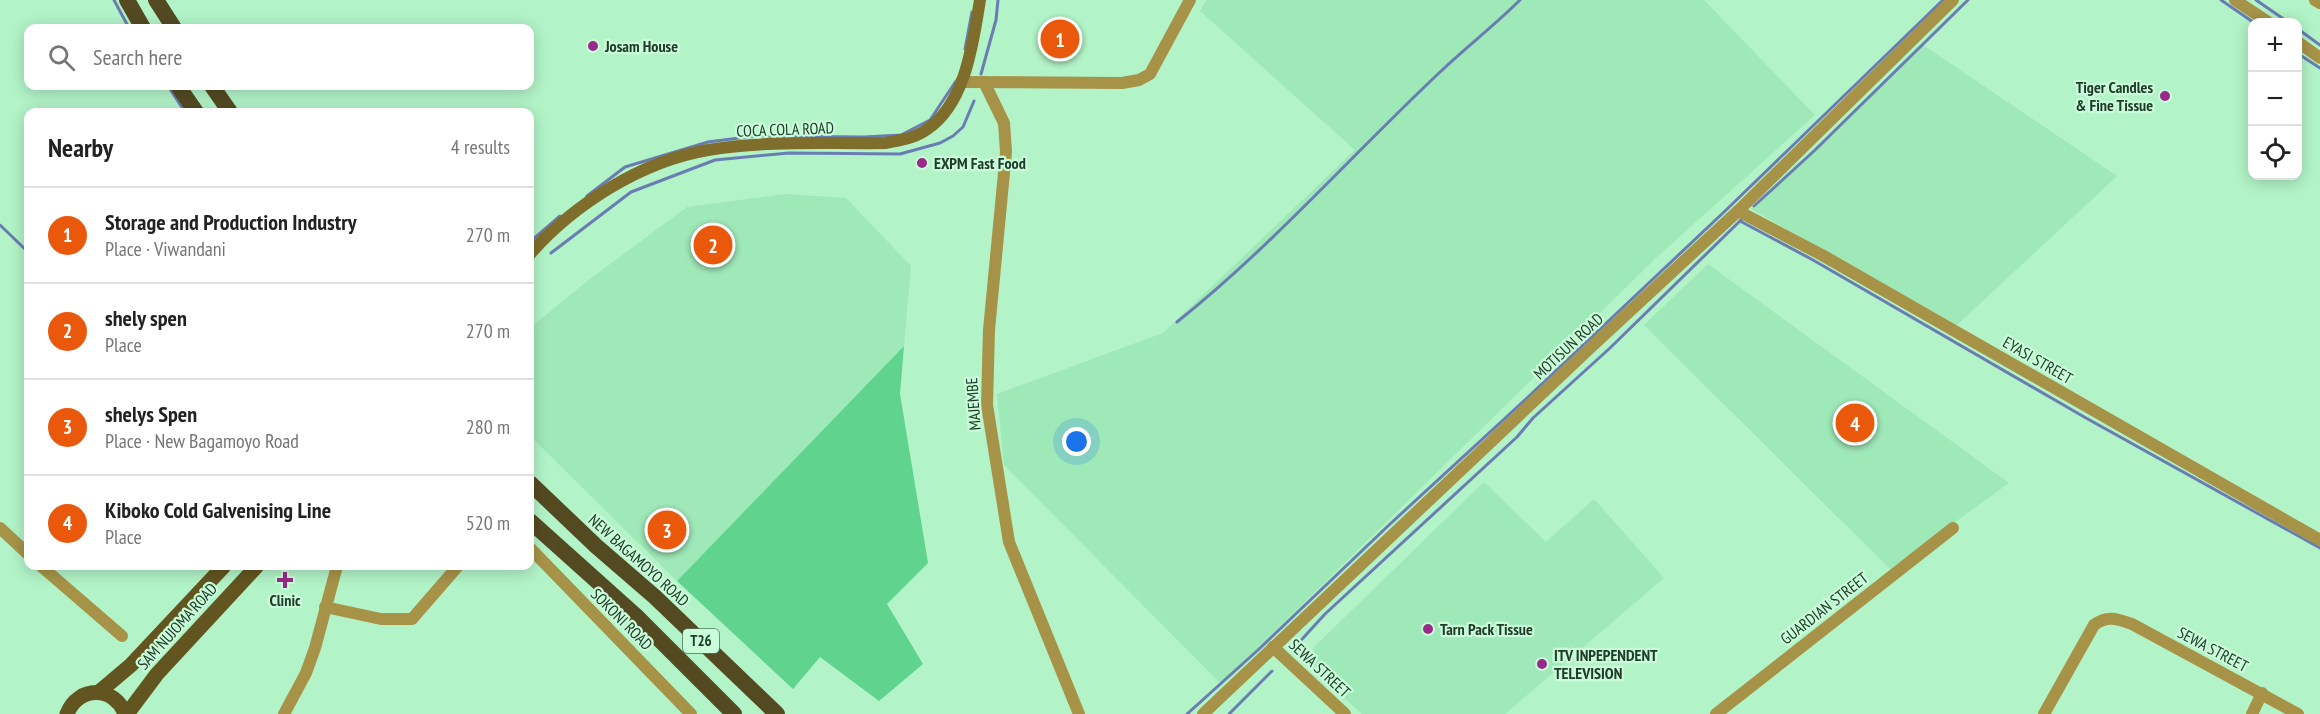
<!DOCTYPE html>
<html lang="en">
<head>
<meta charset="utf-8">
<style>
  :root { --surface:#fff; --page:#f2f2f2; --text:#222; --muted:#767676; --line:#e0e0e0; --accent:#ea580c }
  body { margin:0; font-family:"PT Sans Narrow",sans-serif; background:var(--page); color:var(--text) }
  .controls { position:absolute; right:18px; top:18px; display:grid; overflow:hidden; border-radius:12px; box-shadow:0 3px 15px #0003 }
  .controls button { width:54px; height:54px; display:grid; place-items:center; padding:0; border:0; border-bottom:2px solid var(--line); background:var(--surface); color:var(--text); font:30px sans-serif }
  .you { position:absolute; left:1077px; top:442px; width:21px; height:21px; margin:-15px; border:4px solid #fff; border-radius:50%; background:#1a73e8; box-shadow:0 0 0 9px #1a73e833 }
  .badge { display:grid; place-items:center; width:39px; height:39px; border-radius:50%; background:var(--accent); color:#fff; font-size:20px; font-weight:700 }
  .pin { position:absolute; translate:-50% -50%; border:3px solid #fff; box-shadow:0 2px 6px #0006 }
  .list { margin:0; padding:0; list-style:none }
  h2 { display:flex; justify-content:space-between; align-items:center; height:78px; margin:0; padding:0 24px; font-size:26px }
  h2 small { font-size:20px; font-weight:400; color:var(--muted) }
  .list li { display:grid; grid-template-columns:39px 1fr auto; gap:18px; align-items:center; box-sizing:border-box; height:96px; padding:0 24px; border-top:2px solid var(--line) }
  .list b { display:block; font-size:22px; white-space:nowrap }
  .list p { margin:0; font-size:20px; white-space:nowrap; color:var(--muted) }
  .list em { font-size:20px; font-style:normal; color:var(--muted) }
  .icon { flex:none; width:33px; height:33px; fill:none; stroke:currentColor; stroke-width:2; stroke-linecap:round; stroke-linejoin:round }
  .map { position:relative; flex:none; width:2320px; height:714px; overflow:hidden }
  .search { position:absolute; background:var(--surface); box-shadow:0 3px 15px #0003; left:24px; top:24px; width:510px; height:66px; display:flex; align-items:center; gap:15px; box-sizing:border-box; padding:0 21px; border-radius:12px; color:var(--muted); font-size:22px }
  .panel { position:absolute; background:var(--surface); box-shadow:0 3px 15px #0003; left:24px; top:108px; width:510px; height:462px; border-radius:12px }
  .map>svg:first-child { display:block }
  .built { fill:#9fe8b8 }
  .green { fill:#60d38e }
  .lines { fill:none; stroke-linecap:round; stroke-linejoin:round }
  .stream { stroke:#6a7db3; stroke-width:3 }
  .minor { stroke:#a79348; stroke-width:12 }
  .tertiary { stroke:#a79348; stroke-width:12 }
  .secondary { stroke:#7f6e2b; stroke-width:12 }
  .primary { stroke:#62551f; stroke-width:15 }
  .trunk { stroke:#544a22; stroke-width:16 }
  .poi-dot { fill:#9a2a89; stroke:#c9fdd9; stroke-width:2 }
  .labels { text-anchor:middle; stroke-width:4.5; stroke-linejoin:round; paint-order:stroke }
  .shield { fill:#c9fdd9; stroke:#53755e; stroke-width:1.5 }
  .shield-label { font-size:15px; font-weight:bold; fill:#213b2a }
  .poi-label { font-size:16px; font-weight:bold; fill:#213b2a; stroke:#c9fdd9; text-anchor:start }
  .street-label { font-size:16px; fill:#213b2a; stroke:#c9fdd9 }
</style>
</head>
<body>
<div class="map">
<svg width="2320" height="714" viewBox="0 0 2320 714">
  <rect width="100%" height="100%" fill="#b2f3c7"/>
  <g class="built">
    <polygon points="1206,0 1704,0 1815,115 1658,256 1221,684 1004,465 997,394 1163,333 1355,150 1200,11"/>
    <polygon points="1923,45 2117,176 1957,325 1751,209"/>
    <polygon points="785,194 846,198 911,266 904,346 677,581 530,436 530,328 586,282 687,207"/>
    <polygon points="1708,264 2009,483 1890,569 1644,325"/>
    <polygon points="1484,482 1546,542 1594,499 1664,578 1505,714 1362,714 1313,669 1313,648"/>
  </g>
  <polygon class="green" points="904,346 900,394 928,563 887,604 923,664 879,701 820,657 793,689 677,581"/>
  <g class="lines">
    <g class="stream">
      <polyline points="114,0 129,28"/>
      <polyline points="2221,0 2253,22"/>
      <polyline points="2256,0 2288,22"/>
      <polyline points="2298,29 2320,45"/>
      <polyline points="965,49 972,12"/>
      <polyline points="2300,55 2320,68"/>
      <polyline points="981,74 996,20 998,0"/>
      <polyline points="168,86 185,112"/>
      <polyline points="587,196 625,167 708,142 755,136 864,137 901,135 930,120 956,81"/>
      <polyline points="1754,206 1814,151 1968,0"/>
      <polyline points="1740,221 1813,260 2086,418 2320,548"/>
      <polyline points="0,225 28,252"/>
      <polyline points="530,242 560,216"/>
      <polyline points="551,253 631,192 715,160 789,153 900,154 940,143 953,136 963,127 974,101"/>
      <path d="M1177,322C1271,247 1351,156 1439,73C1465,48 1494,26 1520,0"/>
      <polyline points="1293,649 1325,614 1517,437 1533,418 1610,348 1742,219"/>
      <polyline points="1187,714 1258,650 1389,525 1527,398 1724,212 1943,0"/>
      <polyline points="1229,714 1272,671"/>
    </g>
    <g class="minor">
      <polyline points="2315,0 2320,3"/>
      <polyline points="1738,211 1822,255 2320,540"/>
      <polyline points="0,528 28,554"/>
      <polyline points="41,566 122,636"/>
      <polyline points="325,607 381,619 412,619 458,566"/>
      <polyline points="1273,647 1345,714"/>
      <polyline points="1716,714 1953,528"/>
      <path d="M2044,714L2094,625C2108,615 2117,619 2132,624L2298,714"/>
      <polyline points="2252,714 2262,693"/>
    </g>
    <g class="tertiary">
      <polyline points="2235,0 2268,22"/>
      <polyline points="2298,42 2320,58"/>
      <polyline points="961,82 1122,83 1139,80 1150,74 1190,0"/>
      <polyline points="984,82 1004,123 1006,152 989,330 987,405 1009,542 1079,714"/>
      <polyline points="530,548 691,714"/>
      <polyline points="284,714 306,673 315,648 337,566"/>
      <polyline points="1203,714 1587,351 1738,211 1953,0"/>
    </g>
    <path class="secondary" d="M530,254C574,204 642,161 708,150C767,140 828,144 886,143C900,140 915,138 926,130C966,104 973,42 980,0"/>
    <g class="primary">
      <polyline points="99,692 131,665 224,566"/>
      <path d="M67,714C78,685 115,686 125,714"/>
      <polyline points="127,714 157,674 257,566"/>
    </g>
    <g class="trunk">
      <polyline points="127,0 143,28"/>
      <polyline points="156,0 174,28"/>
      <polyline points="178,86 196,112"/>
      <polyline points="212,86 230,112"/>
      <polyline points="530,483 596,546 655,597 777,714"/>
      <polyline points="530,521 636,616 734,714"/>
    </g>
  </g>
  <g class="poi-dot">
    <circle cx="593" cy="46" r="6"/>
    <circle cx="2165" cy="96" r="6"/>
    <circle cx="922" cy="163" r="6"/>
    <path d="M282 571h6v6h6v6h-6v6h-6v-6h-6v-6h6z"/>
    <circle cx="1428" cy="629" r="6"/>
    <circle cx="1542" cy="664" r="6"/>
  </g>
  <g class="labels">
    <rect class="shield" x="683" y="629" width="36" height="24" rx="4.5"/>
    <g class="shield-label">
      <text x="701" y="646">T26</text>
    </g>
    <g class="poi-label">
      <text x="605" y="52">Josam House</text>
      <text x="2153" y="93" text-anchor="end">Tiger Candles<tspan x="2153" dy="18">&amp; Fine Tissue</tspan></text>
      <text x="934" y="169">EXPM Fast Food</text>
      <text x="285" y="606" text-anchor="middle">Clinic</text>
      <text x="1440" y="635">Tarn Pack Tissue</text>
      <text x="1554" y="661">ITV INPEPENDENT<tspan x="1554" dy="18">TELEVISION</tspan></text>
    </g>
    <g class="street-label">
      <text transform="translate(785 129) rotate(-2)" y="6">COCA COLA ROAD</text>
      <text transform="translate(1568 346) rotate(-43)" y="6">MOTISUN ROAD</text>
      <text transform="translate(2038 360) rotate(30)" y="6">EYASI STREET</text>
      <text transform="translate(973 404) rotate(-94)" y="6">MAJEMBE</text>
      <text transform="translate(639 560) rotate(42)" y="6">NEW BAGAMOYO ROAD</text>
      <text transform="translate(1824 608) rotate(-38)" y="6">GUARDIAN STREET</text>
      <text transform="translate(622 619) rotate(45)" y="6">SOKONI ROAD</text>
      <text transform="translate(177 626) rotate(-48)" y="6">SAM NUJOMA ROAD</text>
      <text transform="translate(2213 649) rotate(28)" y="6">SEWA STREET</text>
      <text transform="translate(1320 668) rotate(43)" y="6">SEWA STREET</text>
    </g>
  </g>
</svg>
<div class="controls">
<button>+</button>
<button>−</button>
<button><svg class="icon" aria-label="locate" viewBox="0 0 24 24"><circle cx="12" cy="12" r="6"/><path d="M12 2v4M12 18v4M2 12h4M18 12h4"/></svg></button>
</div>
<div class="you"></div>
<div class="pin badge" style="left:1060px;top:39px">1</div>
<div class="pin badge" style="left:713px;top:245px">2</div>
<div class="pin badge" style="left:667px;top:530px">3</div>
<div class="pin badge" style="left:1855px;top:423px">4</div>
<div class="search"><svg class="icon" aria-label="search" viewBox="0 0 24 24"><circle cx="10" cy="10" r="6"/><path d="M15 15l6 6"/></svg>Search here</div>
<section class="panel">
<h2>Nearby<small>4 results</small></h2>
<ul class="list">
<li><span class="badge">1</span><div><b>Storage and Production Industry</b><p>Place · Viwandani</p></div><em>270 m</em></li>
<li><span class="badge">2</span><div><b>shely spen</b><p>Place</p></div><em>270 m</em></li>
<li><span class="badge">3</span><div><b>shelys Spen</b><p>Place · New Bagamoyo Road</p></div><em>280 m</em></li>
<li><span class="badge">4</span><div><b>Kiboko Cold Galvenising Line</b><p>Place</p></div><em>520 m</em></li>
</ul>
</section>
</div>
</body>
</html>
